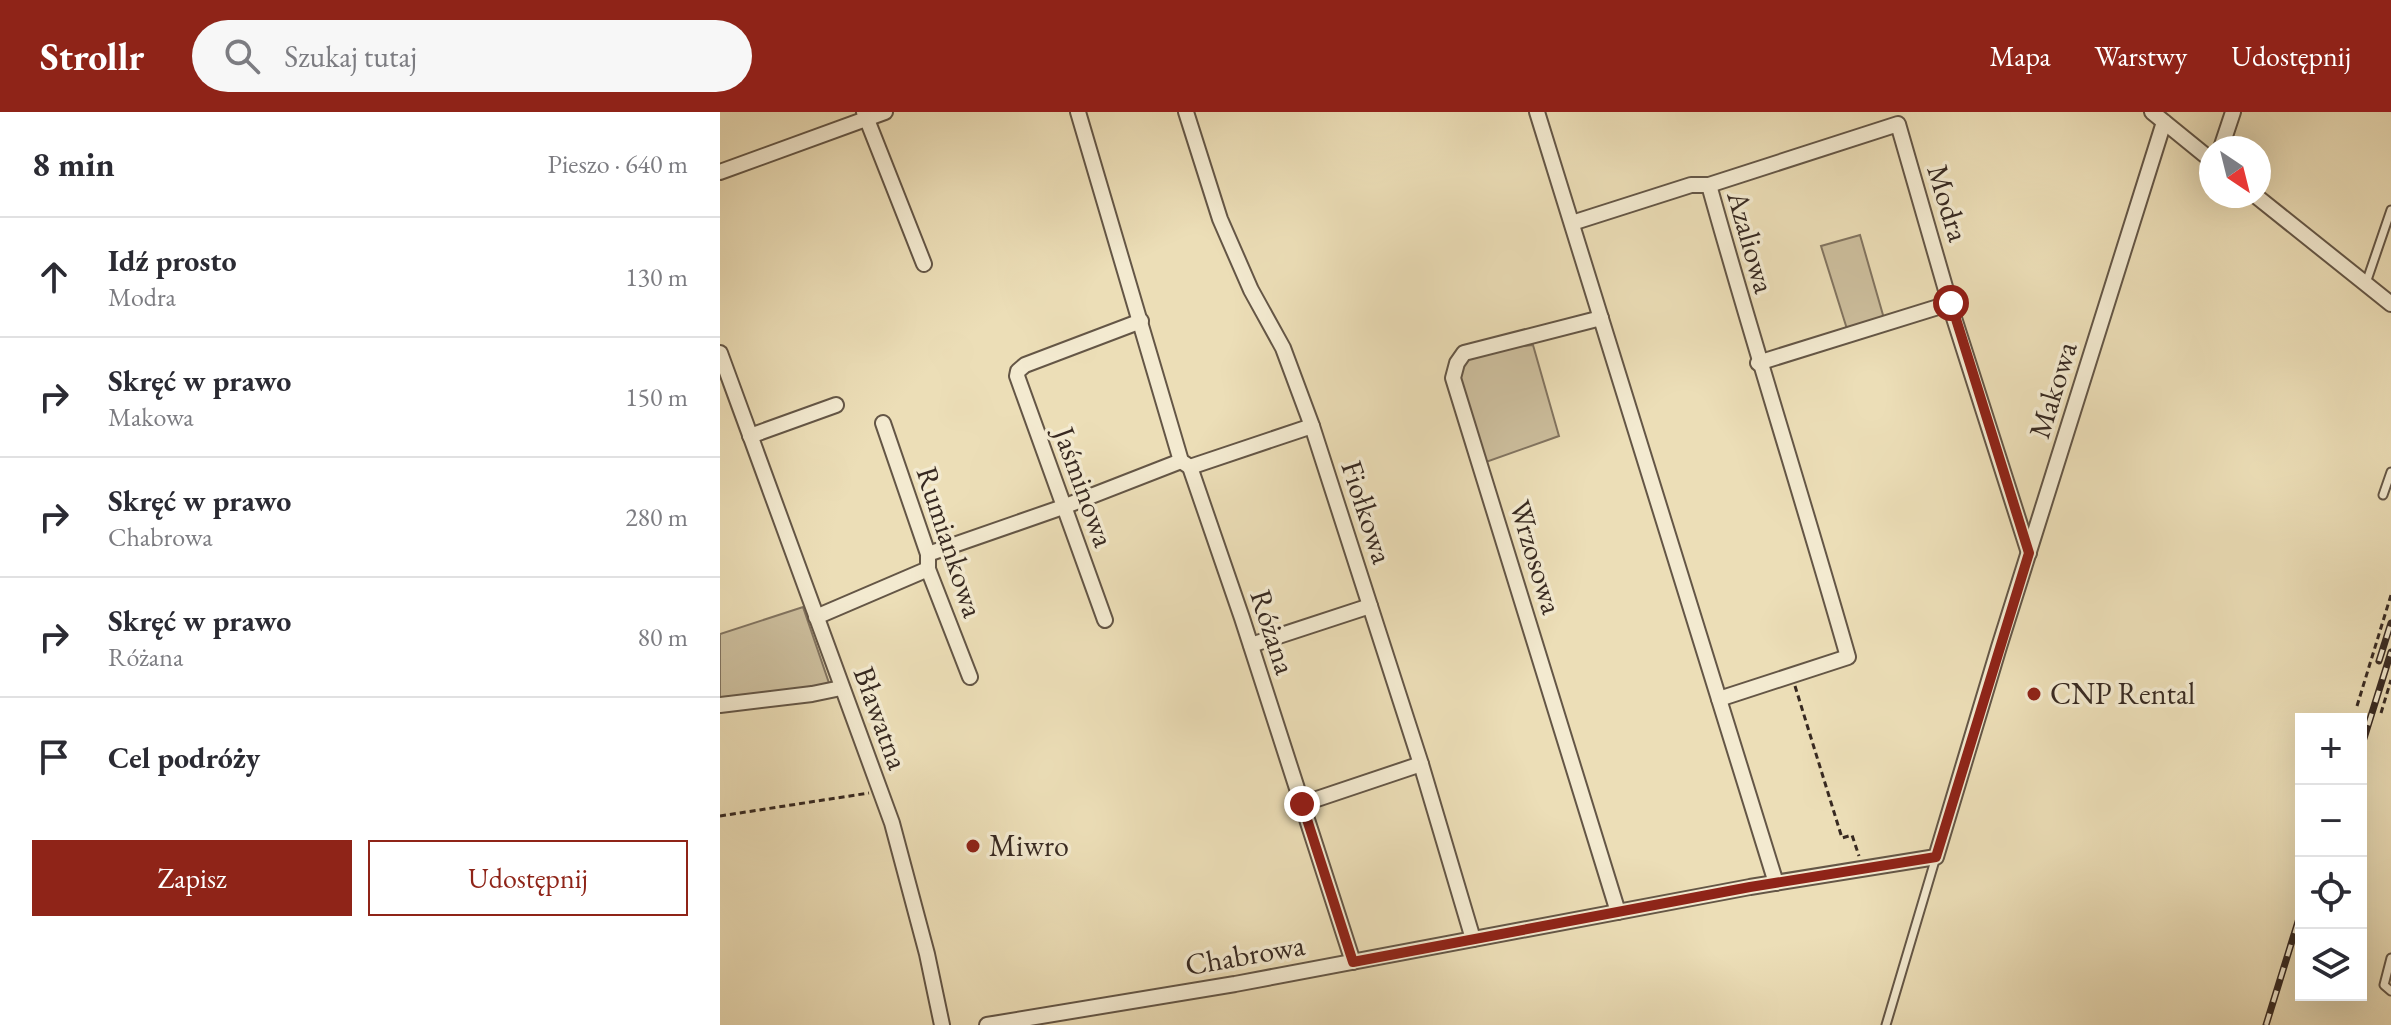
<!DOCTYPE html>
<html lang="pl">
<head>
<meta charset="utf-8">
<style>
  :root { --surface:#fff; --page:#f7f7f7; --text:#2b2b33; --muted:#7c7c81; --line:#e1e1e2; --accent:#8f2418 }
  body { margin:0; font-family:"EB Garamond",serif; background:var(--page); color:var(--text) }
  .controls { position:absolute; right:24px; bottom:24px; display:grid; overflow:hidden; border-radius:0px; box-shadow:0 8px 32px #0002 }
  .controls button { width:72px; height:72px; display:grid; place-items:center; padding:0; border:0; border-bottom:2px solid var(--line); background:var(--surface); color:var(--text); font:40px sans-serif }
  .compass { position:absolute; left:1479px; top:24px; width:72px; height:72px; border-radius:50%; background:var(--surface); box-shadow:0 8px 32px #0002; rotate:145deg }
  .stop { position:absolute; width:24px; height:24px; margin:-18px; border:6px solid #8f2418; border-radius:50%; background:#fff }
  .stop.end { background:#8f2418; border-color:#fff; box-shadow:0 2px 8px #0008 }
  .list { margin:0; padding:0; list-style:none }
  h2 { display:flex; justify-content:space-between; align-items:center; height:104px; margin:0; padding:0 32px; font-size:34px }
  h2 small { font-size:26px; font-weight:400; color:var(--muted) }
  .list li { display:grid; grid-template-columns:52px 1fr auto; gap:24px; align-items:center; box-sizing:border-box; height:120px; padding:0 32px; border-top:2px solid var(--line) }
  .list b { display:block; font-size:30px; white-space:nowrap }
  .list p { margin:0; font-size:26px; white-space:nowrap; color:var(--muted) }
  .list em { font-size:26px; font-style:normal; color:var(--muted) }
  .actions { display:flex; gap:16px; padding:24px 32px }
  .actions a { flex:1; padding:18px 0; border:2px solid var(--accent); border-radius:0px; text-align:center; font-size:28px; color:var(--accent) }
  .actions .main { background:var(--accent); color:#fff }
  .icon { flex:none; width:44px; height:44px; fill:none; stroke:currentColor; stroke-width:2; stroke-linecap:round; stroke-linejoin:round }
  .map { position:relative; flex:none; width:1671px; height:913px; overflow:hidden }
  header { display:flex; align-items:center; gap:48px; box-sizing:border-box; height:112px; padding:0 40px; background:var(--accent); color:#fff }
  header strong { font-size:38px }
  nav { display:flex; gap:44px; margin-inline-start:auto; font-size:28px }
  .search { width:560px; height:72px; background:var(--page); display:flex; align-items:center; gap:20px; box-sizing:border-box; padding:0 28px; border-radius:44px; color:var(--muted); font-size:30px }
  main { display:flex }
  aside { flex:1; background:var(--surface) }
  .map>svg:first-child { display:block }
  .green { fill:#cdbf9e; stroke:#827460; stroke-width:2 }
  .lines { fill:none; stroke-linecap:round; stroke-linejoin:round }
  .lane-casing { stroke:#645646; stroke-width:11 }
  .street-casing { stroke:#645646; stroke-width:18 }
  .path { stroke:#372921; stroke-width:3; stroke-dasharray:6 4; stroke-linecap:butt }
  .lane { stroke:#f3ead0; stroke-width:7 }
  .street { stroke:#f3ead0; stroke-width:14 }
  .rail-casing { stroke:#372921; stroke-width:7 }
  .rail { stroke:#f3ead0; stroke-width:4; stroke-dasharray:12; stroke-linecap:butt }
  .route { stroke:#8f2418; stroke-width:10 }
  .poi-dot { fill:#8f2418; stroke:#f3ead0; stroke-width:3 }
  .labels { text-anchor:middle; stroke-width:7; stroke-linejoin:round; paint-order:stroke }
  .street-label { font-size:30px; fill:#372921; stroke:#f3ead0 }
  .poi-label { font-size:30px; fill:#372921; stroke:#f3ead0; text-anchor:start }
</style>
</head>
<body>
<header>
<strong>Strollr</strong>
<div class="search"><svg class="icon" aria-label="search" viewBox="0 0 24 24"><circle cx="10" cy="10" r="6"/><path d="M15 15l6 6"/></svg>Szukaj tutaj</div>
<nav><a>Mapa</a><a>Warstwy</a><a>Udostępnij</a></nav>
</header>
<main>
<aside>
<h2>8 min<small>Pieszo · 640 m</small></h2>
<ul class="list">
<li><svg class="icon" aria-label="ahead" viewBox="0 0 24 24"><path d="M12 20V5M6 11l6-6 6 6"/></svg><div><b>Idź prosto</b><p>Modra</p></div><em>130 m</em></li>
<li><svg class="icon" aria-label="right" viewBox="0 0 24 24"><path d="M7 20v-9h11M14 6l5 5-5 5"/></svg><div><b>Skręć w prawo</b><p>Makowa</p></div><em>150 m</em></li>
<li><svg class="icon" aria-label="right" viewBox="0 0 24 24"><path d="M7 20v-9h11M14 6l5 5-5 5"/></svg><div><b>Skręć w prawo</b><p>Chabrowa</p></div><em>280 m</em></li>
<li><svg class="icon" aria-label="right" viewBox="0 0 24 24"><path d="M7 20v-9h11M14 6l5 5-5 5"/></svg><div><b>Skręć w prawo</b><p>Różana</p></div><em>80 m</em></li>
<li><svg class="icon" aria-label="arrive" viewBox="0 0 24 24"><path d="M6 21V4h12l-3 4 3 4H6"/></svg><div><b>Cel podróży</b></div></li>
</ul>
<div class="actions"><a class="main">Zapisz</a><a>Udostępnij</a></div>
</aside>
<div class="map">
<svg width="1671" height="913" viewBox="0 0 1671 913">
  <rect width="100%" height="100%" fill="#ecdeb7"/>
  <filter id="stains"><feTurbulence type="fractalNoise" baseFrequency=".0025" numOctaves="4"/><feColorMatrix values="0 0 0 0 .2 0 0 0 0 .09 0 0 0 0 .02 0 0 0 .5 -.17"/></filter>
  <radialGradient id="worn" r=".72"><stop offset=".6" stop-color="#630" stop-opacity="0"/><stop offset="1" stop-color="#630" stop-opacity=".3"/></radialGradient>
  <g class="green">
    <polygon points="1140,123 1163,203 1162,206 1127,217 1101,134"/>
    <polygon points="813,233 839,324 766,350 742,276 740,259 747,246 773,237"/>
    <polygon points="83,495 110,574 0,589 0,522"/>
  </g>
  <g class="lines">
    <g class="lane-casing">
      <g id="lane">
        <polyline points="1646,171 1671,98"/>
        <polyline points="1663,383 1671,360"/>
        <polyline points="1671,846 1664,873 1671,879"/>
        <polyline points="1166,913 1216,745"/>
      </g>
    </g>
    <g class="street-casing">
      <g id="street">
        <polyline points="144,0 204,152"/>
        <polyline points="358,0 461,349 470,355 522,506 633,850"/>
        <polyline points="466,0 500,107 531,178 563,236 592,314 701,652 753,827"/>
        <polyline points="817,0 1056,771"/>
        <polyline points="1432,0 1491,48"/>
        <polyline points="1501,36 1513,0"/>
        <polyline points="0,60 165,0"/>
        <polyline points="989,73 1178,12 1234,206 1309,441"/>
        <polyline points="1536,84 1671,192"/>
        <path d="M852,111L971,73H989C1033,231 1083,387 1128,545L999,587"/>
        <polyline points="881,206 744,241 737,251 733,266 898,800"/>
        <polyline points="0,241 172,711 207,842 222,913"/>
        <polyline points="1038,251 1231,191"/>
        <polyline points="163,311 208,442 208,457 250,565"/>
        <polyline points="30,324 116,293"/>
        <polyline points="470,355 592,314"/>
        <polyline points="208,442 343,395 461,349"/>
        <polyline points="96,505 208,457"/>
        <polyline points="385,508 297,264 298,259 305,253 421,209"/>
        <polyline points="531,533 650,494"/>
        <polyline points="0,593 92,582 121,576"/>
        <polyline points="582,692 701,652"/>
        <polyline points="267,913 515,872 1030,775 1216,745 1279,535 1444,10"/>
      </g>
    </g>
    <g class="path">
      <polyline points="1075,574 1122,726 1132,723 1139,744"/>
      <polyline points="1637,594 1671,483"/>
      <polyline points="1661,601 1671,568"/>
      <polyline points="0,704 149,681"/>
    </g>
    <use href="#lane" class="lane"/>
    <use href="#street" class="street"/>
    <g class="rail-casing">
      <g id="rail">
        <polyline points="1659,549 1671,511"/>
        <polyline points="1641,636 1671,540"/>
        <polyline points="1546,913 1581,800"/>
      </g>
    </g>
    <use href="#rail" class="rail"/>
  </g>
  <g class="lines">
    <polyline class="route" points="582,692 633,850 1030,775 1216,745 1309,441 1231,191"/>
  </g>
  <g class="poi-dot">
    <circle cx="1314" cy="582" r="8"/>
    <circle cx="253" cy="734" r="8"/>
  </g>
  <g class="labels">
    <g class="street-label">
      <text transform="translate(1228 91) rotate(73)" y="10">Modra</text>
      <text transform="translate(1031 130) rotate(74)" y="10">Azaliowa</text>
      <text transform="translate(1333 278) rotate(-73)" y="10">Makowa</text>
      <text transform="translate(364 375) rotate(70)" y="10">Jaśminowa</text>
      <text transform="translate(647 400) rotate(72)" y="10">Fiołkowa</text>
      <text transform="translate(230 430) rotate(72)" y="10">Rumiankowa</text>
      <text transform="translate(816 445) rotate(73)" y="10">Wrzosowa</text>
      <text transform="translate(553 520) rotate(72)" y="10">Różana</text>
      <text transform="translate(161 606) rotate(70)" y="10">Bławatna</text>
      <text transform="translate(525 843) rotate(-10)" y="10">Chabrowa</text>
    </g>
    <g class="poi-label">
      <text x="1330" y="592">CNP Rental</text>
      <text x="269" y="744">Miwro</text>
    </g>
  </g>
  <rect width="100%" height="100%" filter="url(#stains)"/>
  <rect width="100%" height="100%" fill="url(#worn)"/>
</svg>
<div class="controls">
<button>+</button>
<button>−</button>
<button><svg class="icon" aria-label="locate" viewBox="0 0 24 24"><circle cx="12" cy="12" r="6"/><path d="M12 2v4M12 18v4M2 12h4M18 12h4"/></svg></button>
<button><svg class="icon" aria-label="layers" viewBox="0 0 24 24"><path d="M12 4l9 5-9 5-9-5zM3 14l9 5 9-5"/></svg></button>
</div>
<svg class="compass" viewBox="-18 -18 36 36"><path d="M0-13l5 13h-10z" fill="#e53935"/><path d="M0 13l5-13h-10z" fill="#7c7c81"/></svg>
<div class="stop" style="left:1231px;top:191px"></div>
<div class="stop end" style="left:582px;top:692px"></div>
</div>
</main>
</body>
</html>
